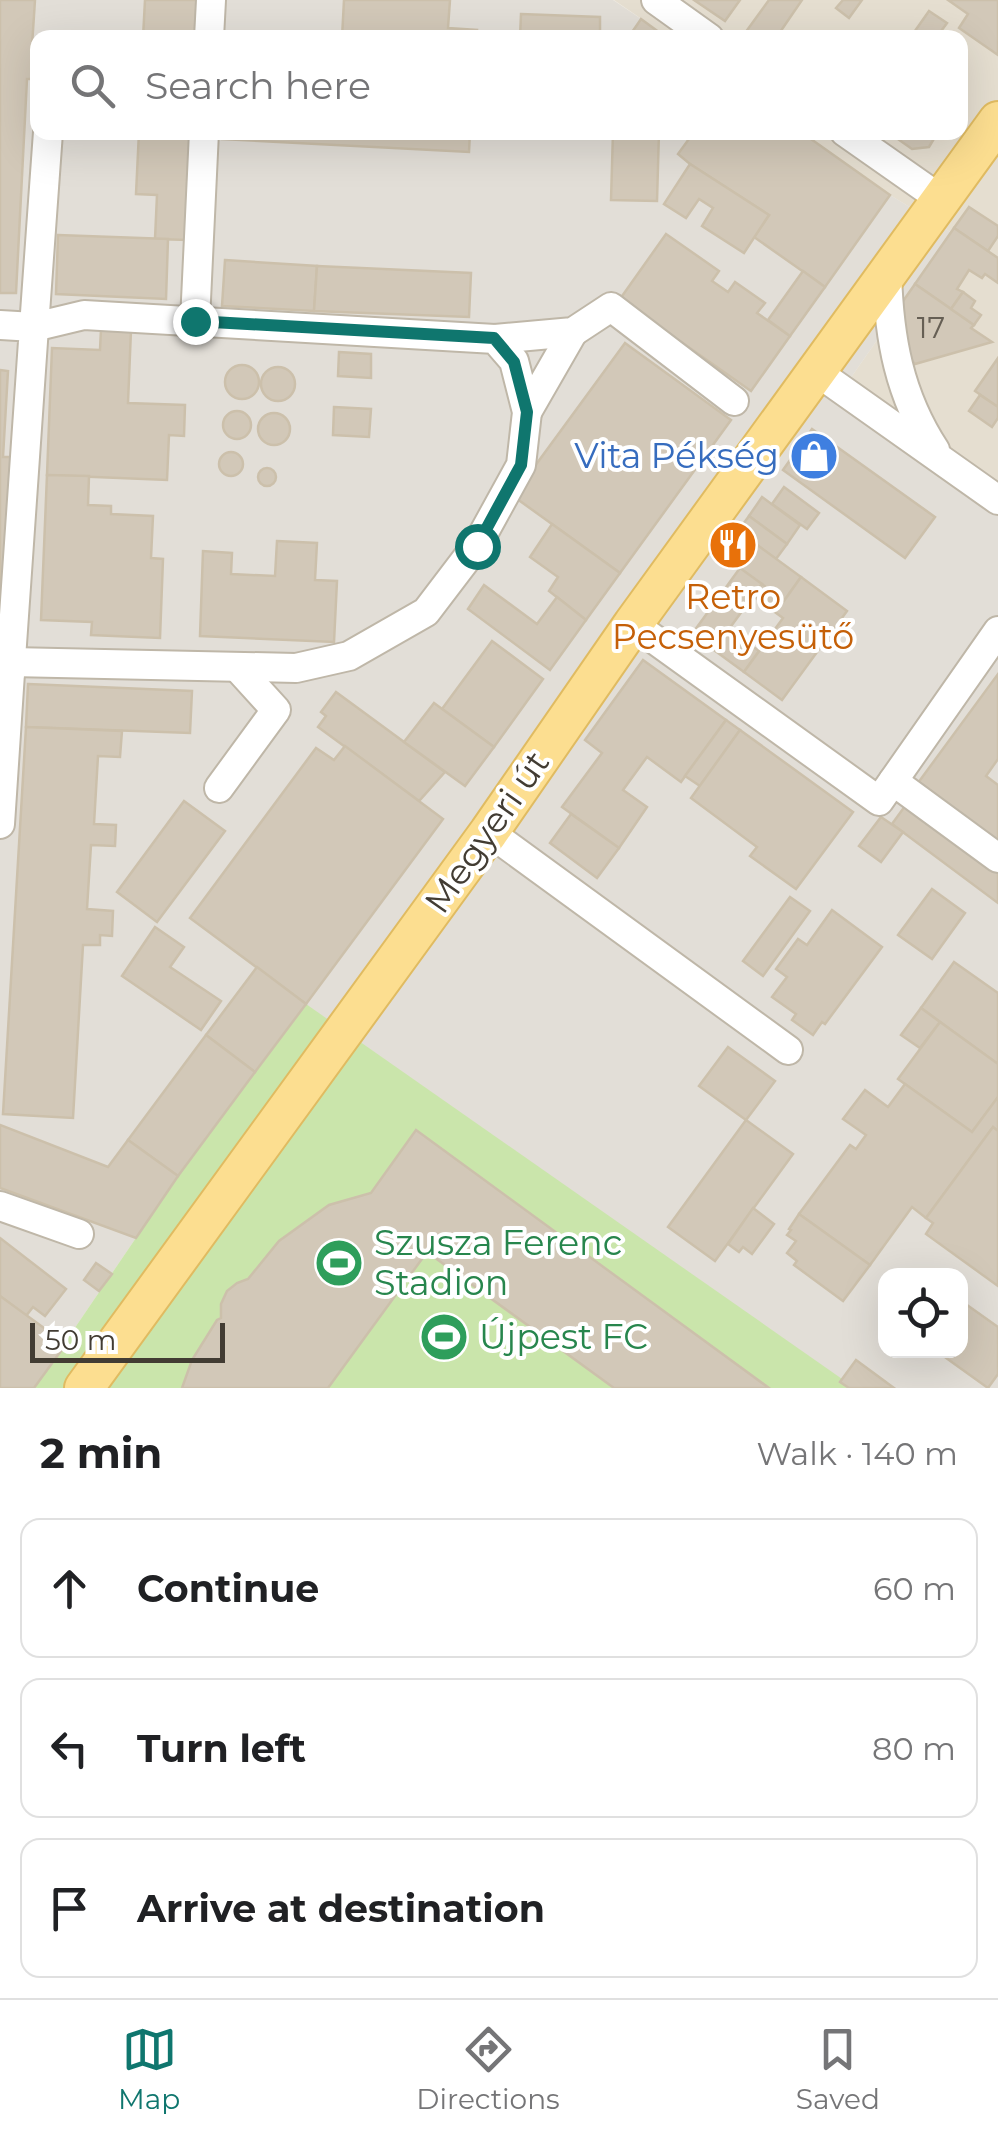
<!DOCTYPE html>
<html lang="en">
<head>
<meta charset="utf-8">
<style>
  :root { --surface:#fff; --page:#f6f6f6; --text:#202124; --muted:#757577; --line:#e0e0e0; --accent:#0f766e }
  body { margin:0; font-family:Montserrat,sans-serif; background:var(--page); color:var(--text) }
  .controls { position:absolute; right:30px; bottom:30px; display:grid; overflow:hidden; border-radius:20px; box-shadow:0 10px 40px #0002 }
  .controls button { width:90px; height:90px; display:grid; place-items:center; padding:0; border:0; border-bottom:2px solid var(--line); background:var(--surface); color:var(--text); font:50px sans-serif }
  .scale { position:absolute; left:30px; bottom:25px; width:195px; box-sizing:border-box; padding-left:10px; border:5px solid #423c33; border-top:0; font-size:28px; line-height:35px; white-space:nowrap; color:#423c33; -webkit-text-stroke:8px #fff; paint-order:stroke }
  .stop { position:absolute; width:30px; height:30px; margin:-22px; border:8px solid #0f766e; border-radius:50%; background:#fff }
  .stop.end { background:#0f766e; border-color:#fff; box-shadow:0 2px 10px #0008 }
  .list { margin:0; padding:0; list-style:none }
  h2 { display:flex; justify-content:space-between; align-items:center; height:130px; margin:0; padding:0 40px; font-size:42px }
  h2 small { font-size:32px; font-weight:400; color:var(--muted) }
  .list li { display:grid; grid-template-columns:65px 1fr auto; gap:30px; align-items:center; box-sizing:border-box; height:140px; margin:0 20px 20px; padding:0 20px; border:2px solid var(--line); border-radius:20px }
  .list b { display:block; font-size:38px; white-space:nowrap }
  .list em { font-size:32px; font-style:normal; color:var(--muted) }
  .icon { flex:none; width:55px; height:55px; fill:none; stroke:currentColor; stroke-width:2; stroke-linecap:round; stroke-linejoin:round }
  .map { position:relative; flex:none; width:998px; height:1388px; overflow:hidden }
  .search { position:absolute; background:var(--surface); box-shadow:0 10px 40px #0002; left:30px; right:30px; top:30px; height:110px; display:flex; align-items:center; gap:25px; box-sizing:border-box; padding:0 35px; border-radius:20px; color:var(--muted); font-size:38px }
  .sheet { height:610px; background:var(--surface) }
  nav { display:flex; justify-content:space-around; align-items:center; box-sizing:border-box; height:140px; border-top:2px solid var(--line); background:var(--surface); font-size:28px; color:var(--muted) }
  nav a { display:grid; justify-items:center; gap:5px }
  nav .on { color:var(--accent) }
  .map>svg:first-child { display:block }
  .residential { fill:#e5ded0 }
  .industrial { fill:#e2ded7; fill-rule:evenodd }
  .green { fill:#cae5ab }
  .building { fill:#d2c8b8; stroke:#ccc0ab; stroke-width:2.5 }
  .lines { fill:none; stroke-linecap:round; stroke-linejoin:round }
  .minor-casing { stroke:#bfb7a8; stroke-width:32 }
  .major-casing { stroke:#e0bb61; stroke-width:42 }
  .minor { stroke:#fff; stroke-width:28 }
  .major { stroke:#fcde90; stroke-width:38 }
  .route { stroke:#0f766e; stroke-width:12 }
  .labels { text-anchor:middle; stroke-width:8; stroke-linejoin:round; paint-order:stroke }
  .number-label { font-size:30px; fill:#665f54 }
  .shop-label { font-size:35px; fill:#366cbe; stroke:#fff; text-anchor:end }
  .food-label { font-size:35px; fill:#c56008; stroke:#fff }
  .street-label { font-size:35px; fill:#423c33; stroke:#fff }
  .leisure-label { font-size:35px; fill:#27864d; stroke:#fff; text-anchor:start }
</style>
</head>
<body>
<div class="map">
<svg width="998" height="1388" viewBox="0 0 998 1388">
  <rect width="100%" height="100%" fill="#f1ece2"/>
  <polygon class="residential" points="614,0 998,0 998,509 838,396 952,233 890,195 802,133 960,132 960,38 668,37"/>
  <path class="industrial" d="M0,0H613L668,37L38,38V132L802,133L890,195L952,233L838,396L998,509V1388H855L178,1176L34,1388H0ZM886,1276H960V1350H886Z"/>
  <polygon class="green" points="306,1004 855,1388 34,1388 178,1176"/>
  <g class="building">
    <polygon points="0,0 35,0 32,46 38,47 38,79 27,79 16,293 0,293"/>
    <polygon points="145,0 199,0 197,38 143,38"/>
    <polygon points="344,0 450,0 448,28 477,30 476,38 342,38"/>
    <polygon points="694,0 740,0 725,21"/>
    <polygon points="769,0 802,0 776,38 751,38 745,33"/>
    <polygon points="843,0 862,0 849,18 836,8"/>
    <polygon points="948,0 998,0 998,55 959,28 968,14"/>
    <polygon points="929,11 947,23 936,38 910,38"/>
    <polygon points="521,14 600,17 600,38 520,38"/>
    <polygon points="641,19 667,38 628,38"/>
    <polygon points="139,132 193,132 188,240 155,239 157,195 136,194"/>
    <polygon points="223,132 470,132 469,152 222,139"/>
    <polygon points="613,132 659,132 657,201 611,200"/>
    <polygon points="694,132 801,132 890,195 825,287 754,237 769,215 690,164 678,154"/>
    <polygon points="888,132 938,132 929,147 912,149"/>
    <polygon points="690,164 769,215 744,253 702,226 713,208 699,199 686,218 664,204"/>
    <polygon points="969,207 998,226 998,236 988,251 954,228"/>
    <polygon points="954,228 998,258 998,283 985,274 982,278 969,270 957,289 963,292 951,309 915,284"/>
    <polygon points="666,234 719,271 712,281 728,292 735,282 765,303 757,313 790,336 751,391 620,299"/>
    <polygon points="58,235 168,239 166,299 56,294"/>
    <polygon points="225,260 317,266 314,311 222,306"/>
    <polygon points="317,266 471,273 469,317 314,311"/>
    <polygon points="803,271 825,287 790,336 768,320"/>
    <polygon points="915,284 974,325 971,328 992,342 915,364 908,356 901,304"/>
    <polygon points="963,292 975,301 971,308 981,315 974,325 951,309"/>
    <polygon points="101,329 131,330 128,403 185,405 184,436 169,435 167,480 47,475 52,348 100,350"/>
    <polygon points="625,343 731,420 620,573 513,496"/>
    <polygon points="339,352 371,354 371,378 338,376"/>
    <polygon points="998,358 998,407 975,391"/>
    <circle cx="242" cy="382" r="17"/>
    <circle cx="278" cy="384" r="17"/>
    <polygon points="0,370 8,371 3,457 18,457 0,642"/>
    <polygon points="980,395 998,407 998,418 992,427 969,411"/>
    <polygon points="334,407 371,409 369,437 333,435"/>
    <circle cx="237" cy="425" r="14"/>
    <circle cx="274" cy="429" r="16"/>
    <polygon points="812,429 935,517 905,558 783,470"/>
    <circle cx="231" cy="464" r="12"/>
    <circle cx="267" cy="477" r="9"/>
    <polygon points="47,475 89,476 88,505 111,506 111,514 153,516 151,558 163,559 160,638 91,635 92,622 41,620"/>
    <polygon points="784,487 819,513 807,529 772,504"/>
    <polygon points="762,497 800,525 787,544 749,516"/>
    <polygon points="749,516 787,544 776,559 738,531"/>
    <polygon points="552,524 620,573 586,620 549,591 558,577 530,557"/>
    <polygon points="738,531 801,577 784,601 720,554"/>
    <polygon points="277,541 317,543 315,580 337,581 334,642 200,636 203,551 232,553 231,574 275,576"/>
    <polygon points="740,568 762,584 729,629 759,651 744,672 692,634"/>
    <polygon points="801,577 847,611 782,700 744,672 783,618 753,596 762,584 784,601"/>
    <polygon points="484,585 537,624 557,597 586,620 550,670 468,609"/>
    <polygon points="492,641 543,679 494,747 442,709"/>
    <polygon points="643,660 726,720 681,782 647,757 623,790 647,807 619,848 562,807 602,753 585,740"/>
    <polygon points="998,674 998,759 986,776 998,785 998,847 915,787"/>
    <polygon points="28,684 192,691 190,733 26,727"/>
    <polygon points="336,692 445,772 419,801 318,727 326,716 321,712"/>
    <polygon points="434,703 494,747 465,786 404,742"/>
    <polygon points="726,720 740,730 700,786 685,776"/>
    <polygon points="26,727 122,731 120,757 98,756 94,824 116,825 115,846 91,845 87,909 113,911 112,936 100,935 100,945 83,945 73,1118 3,1114"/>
    <polygon points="740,730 853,812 796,889 750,856 757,847 691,798"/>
    <polygon points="345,746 443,819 306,1004 190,918 316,748 334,760"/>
    <polygon points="184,801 225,831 157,922 117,892"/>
    <polygon points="908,802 998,868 998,903 892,824"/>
    <polygon points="571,814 619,848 597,878 550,843"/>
    <polygon points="881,817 903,832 881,862 859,846"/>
    <polygon points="932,889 965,913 932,959 898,935"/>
    <polygon points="790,897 810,911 763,976 743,961"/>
    <polygon points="832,910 882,947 825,1024 822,1022 813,1035 792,1020 796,1014 772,997 787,977 776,969 798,939 807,945"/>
    <polygon points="155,927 184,947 170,967 221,1001 201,1030 122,976"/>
    <polygon points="954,962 998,993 998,1064 921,1008"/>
    <polygon points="257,967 306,1004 255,1072 206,1035"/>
    <polygon points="921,1008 940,1022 920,1048 901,1035"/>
    <polygon points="940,1022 998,1064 998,1097 972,1132 898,1079"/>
    <polygon points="206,1035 255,1072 178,1176 128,1140"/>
    <polygon points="728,1047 775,1081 746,1120 699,1086"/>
    <polygon points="905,1084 972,1132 998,1097 998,1131 993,1127 926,1218 912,1207 870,1265 799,1214 850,1145 856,1149 866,1135 843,1119 865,1090 888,1107"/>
    <polygon points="746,1120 793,1154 715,1261 668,1227"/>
    <polygon points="0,1125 108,1167 128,1140 178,1176 136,1238 0,1188"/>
    <polygon points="993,1127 998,1131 998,1286 926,1234 933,1223 926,1218"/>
    <polygon points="416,1130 769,1388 614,1388 427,1252 328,1388 182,1388 192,1360 217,1320 221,1318 221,1304 227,1291 237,1283 248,1279 279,1241 329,1205 371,1193"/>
    <polygon points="753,1208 774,1224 752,1254 743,1247 739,1252 728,1244"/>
    <polygon points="799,1214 870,1265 843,1301 794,1265 797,1261 787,1253 796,1241 787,1235 791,1230 789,1229"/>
    <polygon points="0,1238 66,1289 45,1316 33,1307 26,1316 0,1296"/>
    <polygon points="96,1263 112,1274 99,1291 84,1280"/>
    <polygon points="0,1296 66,1344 34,1388 0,1388"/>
    <polygon points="960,1300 998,1327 998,1374 988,1388 935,1350 960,1350"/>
    <polygon points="856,1360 894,1388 849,1388 840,1382"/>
  </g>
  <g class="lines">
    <g class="minor-casing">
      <g id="minor">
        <polyline points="656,0 709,38"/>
        <polyline points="209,38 211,0"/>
        <polyline points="845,132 942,200"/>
        <path d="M887,274C889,338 899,395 935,450"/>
        <polyline points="195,321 204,132"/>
        <polyline points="0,325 34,327 10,673"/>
        <polyline points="495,339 573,332 611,307 734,401"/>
        <polyline points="817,372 998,500"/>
        <polyline points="527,412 573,332"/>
        <polyline points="633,624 879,801 998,631"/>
        <polyline points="11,662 296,668 349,656 426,612 477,545 521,465 527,412 514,361 495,339 84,315 34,327 48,132"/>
        <polyline points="0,672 10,673 0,824"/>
        <polyline points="893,781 998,858"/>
        <polyline points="219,788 276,710 237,667"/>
        <polyline points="489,832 788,1050"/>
        <polyline points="0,1206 79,1234"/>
      </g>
    </g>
    <g class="major-casing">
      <polyline id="major" points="84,1388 489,832 633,624 998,121"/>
    </g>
    <use href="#minor" class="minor"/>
    <use href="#major" class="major"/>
  </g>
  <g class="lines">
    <polyline class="route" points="195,321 494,338 514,362 527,412 521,465 477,546"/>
  </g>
  <defs>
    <g id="shop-disc" transform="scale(2.5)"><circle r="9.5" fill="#3f7fe0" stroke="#fff"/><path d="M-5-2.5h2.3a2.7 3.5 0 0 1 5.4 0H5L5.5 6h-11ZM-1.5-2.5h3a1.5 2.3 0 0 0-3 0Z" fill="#fff"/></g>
    <g id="restaurant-disc" transform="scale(2.5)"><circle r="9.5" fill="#e8710a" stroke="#fff"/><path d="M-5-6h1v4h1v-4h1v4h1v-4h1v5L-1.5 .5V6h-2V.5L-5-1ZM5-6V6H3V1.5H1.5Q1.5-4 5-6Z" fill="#fff"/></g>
    <g id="stadium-disc" transform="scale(2.5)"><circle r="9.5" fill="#2e9e5b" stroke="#fff"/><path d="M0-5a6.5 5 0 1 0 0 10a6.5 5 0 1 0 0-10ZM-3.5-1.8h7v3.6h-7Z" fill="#fff"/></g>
  </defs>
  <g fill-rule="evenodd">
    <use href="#shop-disc" x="814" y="456"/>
    <use href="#restaurant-disc" x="733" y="545"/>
    <use href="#stadium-disc" x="339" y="1263"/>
    <use href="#stadium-disc" x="444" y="1337"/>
  </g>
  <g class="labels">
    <g class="number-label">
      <text x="931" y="338">17</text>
    </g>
    <g class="shop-label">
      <text x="779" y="468">Vita Pékség</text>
    </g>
    <g class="food-label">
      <text x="733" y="609">Retro<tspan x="733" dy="40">Pecsenyesütő</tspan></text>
    </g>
    <g class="street-label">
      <text transform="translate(487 832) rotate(-55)" y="12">Megyeri út</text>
    </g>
    <g class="leisure-label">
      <text x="374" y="1255">Szusza Ferenc<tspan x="374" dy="40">Stadion</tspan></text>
      <text x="479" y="1349">Újpest FC</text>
    </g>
  </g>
</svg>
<div class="controls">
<button><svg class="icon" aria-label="locate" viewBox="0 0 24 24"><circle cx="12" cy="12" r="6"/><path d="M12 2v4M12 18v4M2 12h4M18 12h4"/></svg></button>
</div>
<div class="scale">50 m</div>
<div class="stop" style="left:477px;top:546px"></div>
<div class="stop end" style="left:195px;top:321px"></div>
<div class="search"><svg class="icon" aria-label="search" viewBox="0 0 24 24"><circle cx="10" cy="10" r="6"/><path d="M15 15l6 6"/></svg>Search here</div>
</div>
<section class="sheet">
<h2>2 min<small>Walk · 140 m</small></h2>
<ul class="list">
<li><svg class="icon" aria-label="ahead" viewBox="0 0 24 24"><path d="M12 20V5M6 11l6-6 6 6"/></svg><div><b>Continue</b></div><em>60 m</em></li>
<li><svg class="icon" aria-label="left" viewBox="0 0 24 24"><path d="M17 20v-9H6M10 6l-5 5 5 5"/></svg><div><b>Turn left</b></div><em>80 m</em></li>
<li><svg class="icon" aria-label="arrive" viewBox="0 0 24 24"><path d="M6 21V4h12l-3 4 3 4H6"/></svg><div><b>Arrive at destination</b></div></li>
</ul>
</section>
<nav>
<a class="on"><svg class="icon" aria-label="map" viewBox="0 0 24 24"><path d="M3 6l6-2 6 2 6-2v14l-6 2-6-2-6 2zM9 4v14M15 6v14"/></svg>Map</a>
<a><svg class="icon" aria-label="directions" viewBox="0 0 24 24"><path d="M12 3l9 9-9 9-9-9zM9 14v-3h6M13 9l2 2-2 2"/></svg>Directions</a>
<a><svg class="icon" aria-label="saved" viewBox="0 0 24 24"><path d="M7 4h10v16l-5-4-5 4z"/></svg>Saved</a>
</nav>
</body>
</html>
